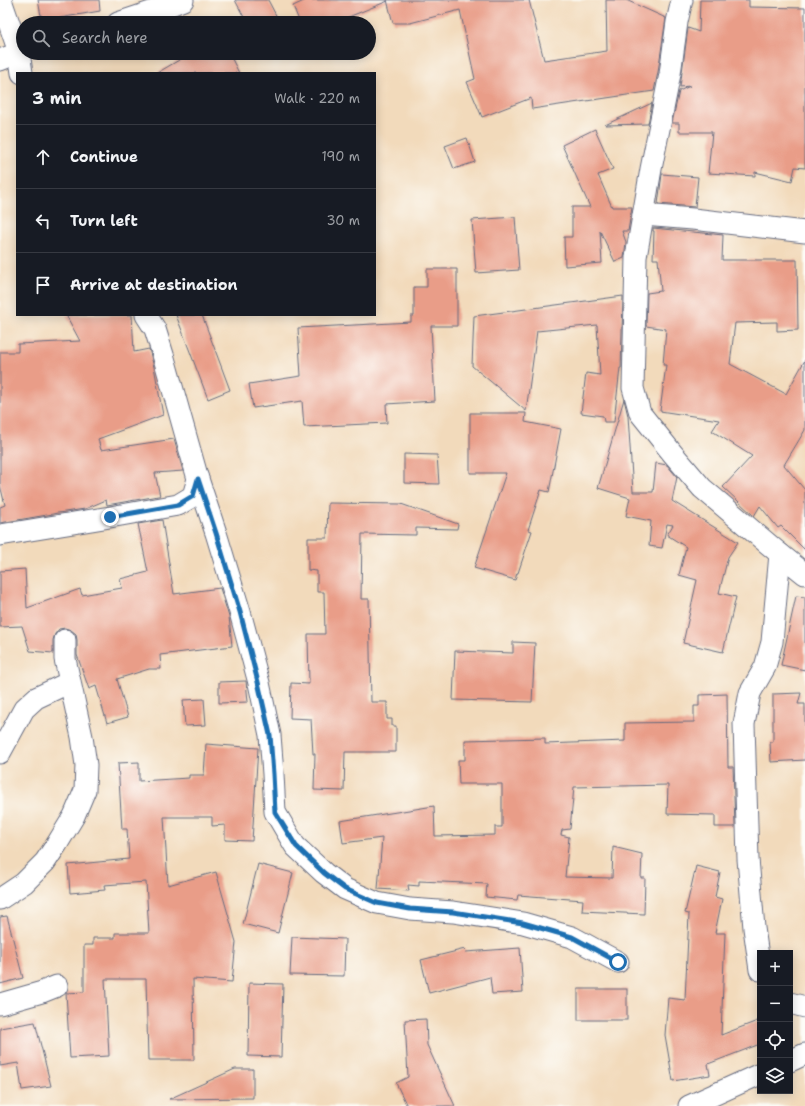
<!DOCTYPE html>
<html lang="en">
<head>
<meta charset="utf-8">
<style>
  :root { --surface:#171b24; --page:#20242c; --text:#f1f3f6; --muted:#9ea1a6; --line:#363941 }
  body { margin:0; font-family:"Shantell Sans",sans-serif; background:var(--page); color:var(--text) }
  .controls { position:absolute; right:12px; bottom:12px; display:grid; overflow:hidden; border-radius:0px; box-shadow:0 2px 10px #0003 }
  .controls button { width:36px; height:36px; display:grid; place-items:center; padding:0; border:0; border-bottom:1px solid var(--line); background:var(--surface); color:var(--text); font:20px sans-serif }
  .stop { position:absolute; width:12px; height:12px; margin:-9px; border:3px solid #1f6fb2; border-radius:50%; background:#fff }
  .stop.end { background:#1f6fb2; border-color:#fff; box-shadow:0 1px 4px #0008 }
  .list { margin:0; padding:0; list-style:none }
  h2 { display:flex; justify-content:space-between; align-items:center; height:52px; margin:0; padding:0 16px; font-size:17px }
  h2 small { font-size:13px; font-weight:400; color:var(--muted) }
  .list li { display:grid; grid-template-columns:26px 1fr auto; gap:12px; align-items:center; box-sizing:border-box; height:64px; padding:0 16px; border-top:1px solid var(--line) }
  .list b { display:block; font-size:15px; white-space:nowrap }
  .list em { font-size:13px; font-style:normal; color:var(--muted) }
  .icon { flex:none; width:22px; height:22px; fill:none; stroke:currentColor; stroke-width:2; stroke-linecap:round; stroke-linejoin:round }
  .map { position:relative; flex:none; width:805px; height:1106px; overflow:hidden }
  .search { position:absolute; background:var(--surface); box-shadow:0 2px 10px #0003; left:16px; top:16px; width:360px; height:44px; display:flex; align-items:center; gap:10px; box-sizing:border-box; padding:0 14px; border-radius:22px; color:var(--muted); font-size:15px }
  .panel { position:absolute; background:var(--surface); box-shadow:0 2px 10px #0003; left:16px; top:72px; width:360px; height:244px; border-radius:0px }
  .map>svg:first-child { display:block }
  .building { fill:#e99d88 }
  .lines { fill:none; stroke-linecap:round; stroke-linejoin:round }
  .street-casing { stroke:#666b7f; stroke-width:23 }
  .street { stroke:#fff; stroke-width:21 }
  .route { stroke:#1f6fb2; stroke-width:5 }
</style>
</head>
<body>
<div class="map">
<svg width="805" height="1106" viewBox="0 0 805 1106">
  <rect width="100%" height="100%" fill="#fdfcf7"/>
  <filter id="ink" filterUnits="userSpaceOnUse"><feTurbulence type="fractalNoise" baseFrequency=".025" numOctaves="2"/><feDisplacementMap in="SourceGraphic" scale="8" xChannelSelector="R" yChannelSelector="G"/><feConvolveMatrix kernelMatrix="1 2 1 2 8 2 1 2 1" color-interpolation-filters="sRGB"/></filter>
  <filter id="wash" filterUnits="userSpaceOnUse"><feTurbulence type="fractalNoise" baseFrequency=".012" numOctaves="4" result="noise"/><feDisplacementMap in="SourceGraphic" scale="16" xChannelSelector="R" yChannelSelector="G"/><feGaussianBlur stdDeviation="0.9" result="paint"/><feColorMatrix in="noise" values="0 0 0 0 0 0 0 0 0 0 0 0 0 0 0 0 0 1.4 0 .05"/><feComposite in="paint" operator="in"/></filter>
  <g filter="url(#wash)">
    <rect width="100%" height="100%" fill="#f2dabb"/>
    <g id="blocks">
      <g class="building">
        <polygon points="38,0 99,0 100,11 42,21"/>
        <polygon points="235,0 268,0 280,23 247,23"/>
        <polygon points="306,0 387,0 388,1 346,18 348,23 300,23 293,6"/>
        <polygon points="387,0 529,0 544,60 607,51 606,0 626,0 666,18 658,72 654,91 532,109 531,98 482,117 467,82 475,79 460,10 410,23 393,23"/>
        <polygon points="700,0 749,0 749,7 805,8 805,168 795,167 792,181 755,172 755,176 708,173 712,132 679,132 679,123 672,123 679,91 690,86 680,87 688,28 699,32"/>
        <polygon points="191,53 229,53 239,73 157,73"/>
        <polygon points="652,103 648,124 605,125"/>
        <polygon points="595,129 613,169 598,175 612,207 632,207 628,231 622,231 626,242 624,258 615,262 600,231 602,263 565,266 564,237 572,237 572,207 590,207 562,145"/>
        <polygon points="467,138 475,162 454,169 445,146"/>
        <polygon points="662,174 698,177 695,207 658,204"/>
        <polygon points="515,217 519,270 476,273 472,220"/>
        <polygon points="653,228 723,235 722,260 797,260 798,330 777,331 777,322 735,323 730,364 786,394 805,360 805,430 784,465 805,490 805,550 781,526 778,528 760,506 754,516 723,487 752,456 712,431 719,420 660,411 666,365 663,365 666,329 646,326 647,293 661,291 658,259 653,259 654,231 653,231"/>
        <polygon points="427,269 457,269 457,326 431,326 435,401 386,404 387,423 304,427 302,401 253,408 249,384 301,376 298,328 411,322 411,316 414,316 414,287 427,287"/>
        <polygon points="623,296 621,368 620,368 614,422 604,422 603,416 581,413 586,373 600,375 597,325 537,331 526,411 472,366 474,316"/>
        <polygon points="66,315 132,315 134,352 149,349 154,367 163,415 98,439 101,450 174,439 183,471 155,473 160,496 158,496 107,505 106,500 85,509 58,513 57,513 53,514 0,523 0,507 5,505 0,485 0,352 18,352 18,344 80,341"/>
        <polygon points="176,315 202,315 230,390 208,399"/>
        <polygon points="624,399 628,416 633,492 653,492 656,463 667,465 677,477 672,501 738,542 728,557 719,593 736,597 723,652 683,643 697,580 679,575 686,547 667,535 673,525 667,524 662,548 649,546 651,521 626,516 630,498 598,488"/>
        <polygon points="470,413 526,413 525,422 561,429 549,492 541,490 528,530 532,531 518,573 517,573 515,580 474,568 506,473 470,473"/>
        <polygon points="404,454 437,455 439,484 404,483"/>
        <polygon points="328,503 401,504 458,524 457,529 416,528 416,535 362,534 361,599 369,599 371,702 387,702 387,719 392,719 392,726 396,726 396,752 345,752 344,791 314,790 315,754 313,754 311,719 290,718 291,683 309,684 308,634 325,634 324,592 317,592 317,571 308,570 308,538 327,538"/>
        <polygon points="162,520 174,594 220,588 229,617 232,646 160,655 161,669 149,669 117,679 128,717 107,723 96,686 89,689 77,655 77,640 76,634 71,630 65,628 59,629 55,634 53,640 53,653 30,651 22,626 0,627 0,571 25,569 27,608 80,589 82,595 122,588 120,579 148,572 138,524"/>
        <polygon points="796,596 805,597 805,670 781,665"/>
        <polygon points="513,642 535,643 532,702 453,700 455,651 513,653"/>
        <polygon points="246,681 248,702 219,703 219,682"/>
        <polygon points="801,693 798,704 805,704 805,760 771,762 770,742 773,742 773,694"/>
        <polygon points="727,694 728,767 733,767 735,827 715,827 715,815 667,814 668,785 574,787 570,829 562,830 561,835 569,837 565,877 612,878 613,847 642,854 641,878 645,878 644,914 582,911 583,900 518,895 517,900 486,897 487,884 419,881 419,886 408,885 409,891 378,889 382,838 343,843 340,821 434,806 435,836 495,835 495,827 502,827 502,784 459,784 458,760 465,760 465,740 545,738 545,744 625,741 625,723 694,722 694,706 699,706 699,695"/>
        <polygon points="204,699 206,725 185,726 183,700"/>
        <polygon points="206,744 258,748 252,841 225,840 225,825 212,826 212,817 164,817 168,885 216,872 236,942 232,982 193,979 194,1060 148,1060 146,979 105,979 109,1056 70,1058 66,993 84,992 84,945 93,945 93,938 115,938 115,933 149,933 146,882 104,885 105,890 70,893 68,865 129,859 127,829 122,829 118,763 139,762 139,781 189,778 189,775 204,775"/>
        <polygon points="258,864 293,873 278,933 243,924"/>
        <polygon points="696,866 720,872 715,897 722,899 715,933 725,933 721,1035 760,1020 760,1044 708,1064 710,1075 673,1081 665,1035 668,998 685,1000 689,914 685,913"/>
        <polygon points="7,916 23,978 0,984 0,917"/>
        <polygon points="292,937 345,939 344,976 290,975"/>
        <polygon points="520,948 523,992 492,994 490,977 429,993 421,960 465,949 466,952"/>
        <polygon points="249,983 283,984 281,1057 248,1056"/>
        <rect x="578" y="989" width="49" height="31"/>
        <polygon points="426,1019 427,1045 455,1106 407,1106 396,1083 408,1077 405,1020"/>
        <polygon points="35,1022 51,1086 22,1090 18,1063 0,1066 0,1028"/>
        <polygon points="235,1069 253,1069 253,1098 169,1099"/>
      </g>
    </g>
  </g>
  <g filter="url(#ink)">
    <use href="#blocks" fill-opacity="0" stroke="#666b7f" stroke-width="1"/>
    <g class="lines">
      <g class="street-casing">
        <g id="street">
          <polyline points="1,0 19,52 22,73"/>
          <polyline points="682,0 677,22 670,74 651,169 636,257 633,388 640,413 673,454 702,488 780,554 805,574"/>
          <polyline points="118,23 163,8 183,0"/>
          <polyline points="0,60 23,51"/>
          <polyline points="643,215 693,219 805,232"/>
          <polyline points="146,315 155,329 164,358 198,479 216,533 240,612 259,683 270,735 273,774 275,812 295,846 324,873 345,889 377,903 410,909 453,912 523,923 572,937 618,962"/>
          <polyline points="0,535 110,517 178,505 193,496 198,479"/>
          <polyline points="0,753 24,709 36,698 70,682"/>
          <polyline points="0,899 24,883 45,862 57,844 74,816 85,790 86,765 82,737 65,659 65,640"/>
          <polyline points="760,970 754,928 748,859 744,724 750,693 765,667 772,642 780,554"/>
          <polyline points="790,1003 805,1007"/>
          <polyline points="0,1004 42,992 57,986"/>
          <polyline points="790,1061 805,1054"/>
          <polyline points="689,1106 760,1074"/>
        </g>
      </g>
      <use href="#street" class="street"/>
    </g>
  </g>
  <g class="lines" filter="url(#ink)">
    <polyline class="route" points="110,517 178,505 193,496 198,479 216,533 240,612 258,682 270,735 273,774 275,812 296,846 324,873 345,889 377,903 410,909 453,912 523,923 572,937 618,962"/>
  </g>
</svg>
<div class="controls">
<button>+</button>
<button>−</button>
<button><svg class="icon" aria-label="locate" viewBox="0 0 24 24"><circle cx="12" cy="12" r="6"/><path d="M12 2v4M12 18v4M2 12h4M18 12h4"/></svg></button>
<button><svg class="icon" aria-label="layers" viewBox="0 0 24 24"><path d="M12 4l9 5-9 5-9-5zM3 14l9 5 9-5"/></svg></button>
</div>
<div class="stop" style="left:618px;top:962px"></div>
<div class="stop end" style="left:110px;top:517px"></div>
<div class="search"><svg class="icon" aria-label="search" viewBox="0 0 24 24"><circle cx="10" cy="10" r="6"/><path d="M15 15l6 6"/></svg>Search here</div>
<section class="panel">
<h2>3 min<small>Walk · 220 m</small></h2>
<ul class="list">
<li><svg class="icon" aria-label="ahead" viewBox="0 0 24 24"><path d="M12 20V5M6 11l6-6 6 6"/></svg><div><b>Continue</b></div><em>190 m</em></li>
<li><svg class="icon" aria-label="left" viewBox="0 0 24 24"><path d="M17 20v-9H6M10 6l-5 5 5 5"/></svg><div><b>Turn left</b></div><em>30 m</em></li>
<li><svg class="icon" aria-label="arrive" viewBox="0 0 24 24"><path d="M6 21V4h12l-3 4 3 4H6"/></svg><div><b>Arrive at destination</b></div></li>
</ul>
</section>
</div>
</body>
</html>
